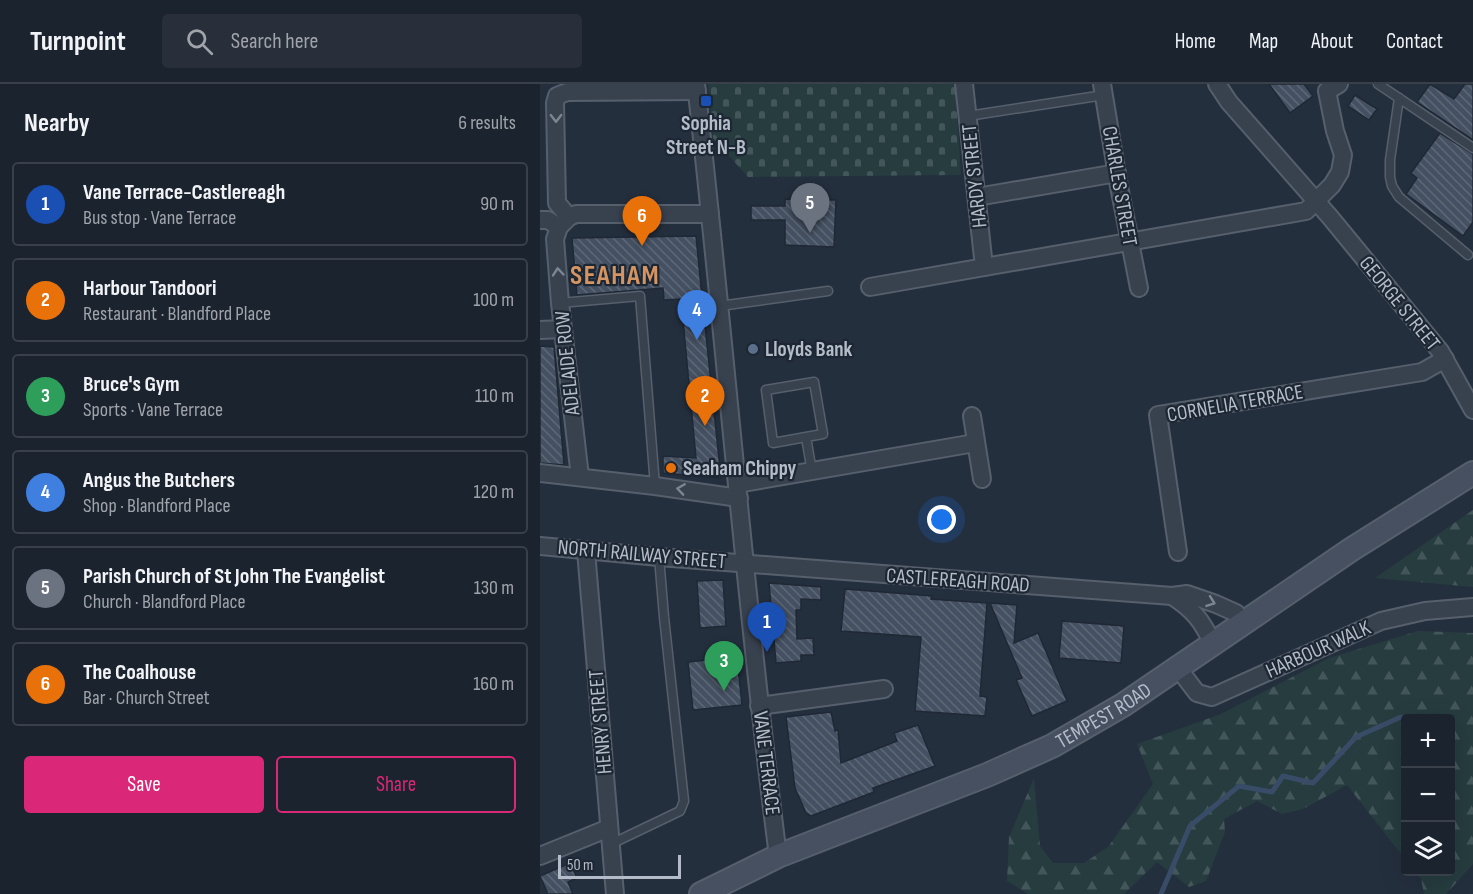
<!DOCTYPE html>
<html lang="en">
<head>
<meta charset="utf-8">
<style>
  :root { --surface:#1b232e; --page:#282f3a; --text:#f1f3f6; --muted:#a0a4aa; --line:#39404a; --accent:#db2777 }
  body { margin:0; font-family:"Sofia Sans Condensed",sans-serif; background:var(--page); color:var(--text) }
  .controls { position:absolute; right:18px; bottom:18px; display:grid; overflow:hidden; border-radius:6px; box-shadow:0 6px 24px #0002 }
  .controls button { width:54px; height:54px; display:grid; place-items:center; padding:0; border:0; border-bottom:2px solid var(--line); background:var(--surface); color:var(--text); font:30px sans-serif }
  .scale { position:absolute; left:18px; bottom:15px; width:123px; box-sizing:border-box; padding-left:6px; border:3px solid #b4bcc9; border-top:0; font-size:16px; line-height:21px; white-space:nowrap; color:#b4bcc9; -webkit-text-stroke:4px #1d2633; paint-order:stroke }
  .you { position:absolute; left:402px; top:436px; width:21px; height:21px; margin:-15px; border:4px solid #fff; border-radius:50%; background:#1a73e8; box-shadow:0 0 0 9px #1a73e833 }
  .badge { display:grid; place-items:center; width:39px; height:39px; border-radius:50%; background:var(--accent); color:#fff; font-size:20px; font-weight:700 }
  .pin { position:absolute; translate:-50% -50px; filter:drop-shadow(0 2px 3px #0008) }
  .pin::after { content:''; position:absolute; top:32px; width:21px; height:18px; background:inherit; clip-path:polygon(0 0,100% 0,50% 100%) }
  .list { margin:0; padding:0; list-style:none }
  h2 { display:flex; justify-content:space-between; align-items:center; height:78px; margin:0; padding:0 24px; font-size:26px }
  h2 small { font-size:20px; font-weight:400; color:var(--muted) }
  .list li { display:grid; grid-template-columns:39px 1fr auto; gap:18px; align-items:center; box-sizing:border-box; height:84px; margin:0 12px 12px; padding:0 12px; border:2px solid var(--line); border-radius:6px }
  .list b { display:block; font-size:22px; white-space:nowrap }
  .list p { margin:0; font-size:20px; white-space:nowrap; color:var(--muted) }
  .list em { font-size:20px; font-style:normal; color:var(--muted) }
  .actions { display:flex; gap:12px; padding:18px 24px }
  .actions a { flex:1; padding:14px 0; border:2px solid var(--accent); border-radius:6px; text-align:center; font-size:21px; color:var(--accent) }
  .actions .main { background:var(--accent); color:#fff }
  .icon { flex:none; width:33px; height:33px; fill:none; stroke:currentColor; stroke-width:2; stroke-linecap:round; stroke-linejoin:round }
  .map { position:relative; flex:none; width:933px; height:810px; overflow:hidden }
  header { display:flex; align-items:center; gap:36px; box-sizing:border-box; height:84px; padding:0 30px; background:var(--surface); border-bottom:2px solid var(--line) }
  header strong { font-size:28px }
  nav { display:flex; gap:33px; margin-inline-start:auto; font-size:21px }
  .search { width:420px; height:54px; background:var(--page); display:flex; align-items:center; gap:15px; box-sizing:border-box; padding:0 21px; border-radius:6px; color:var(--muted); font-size:22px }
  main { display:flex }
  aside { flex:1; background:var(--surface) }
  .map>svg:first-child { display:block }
  .forest { fill:url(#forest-firs) }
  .cemetery { fill:url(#cemetery-stones) }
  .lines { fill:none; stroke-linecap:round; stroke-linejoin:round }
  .stream { stroke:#394c67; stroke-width:5 }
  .building { fill:url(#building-back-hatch); stroke:#1f2835; stroke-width:1.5 }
  .lane-casing { stroke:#565f6c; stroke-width:11 }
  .street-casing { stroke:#565f6c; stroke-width:20 }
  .secondary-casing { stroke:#565f6c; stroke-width:26 }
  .lane { stroke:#38414e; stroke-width:8 }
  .street { stroke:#38414e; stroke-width:16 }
  .secondary { stroke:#465061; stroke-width:22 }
  .oneway { stroke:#7c8592 }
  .transit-dot { fill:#1a4fb4; stroke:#1d2633; stroke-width:2 }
  .service-dot { fill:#5c6f8a; stroke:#1d2633; stroke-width:2 }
  .food-dot { fill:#e8710a; stroke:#1d2633; stroke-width:2 }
  .labels { text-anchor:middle; stroke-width:4.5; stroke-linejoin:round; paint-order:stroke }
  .poi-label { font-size:21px; font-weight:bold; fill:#b4bcc9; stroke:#1d2633; text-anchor:start }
  .street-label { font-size:21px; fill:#b4bcc9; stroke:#1d2633 }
  .district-label { font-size:27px; font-weight:bold; letter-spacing:1.5px; fill:#d59563; stroke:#1d2633 }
</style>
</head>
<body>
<header>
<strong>Turnpoint</strong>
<div class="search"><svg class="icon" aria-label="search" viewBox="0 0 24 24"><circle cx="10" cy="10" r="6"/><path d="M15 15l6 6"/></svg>Search here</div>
<nav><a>Home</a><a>Map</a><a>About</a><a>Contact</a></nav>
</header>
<main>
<aside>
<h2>Nearby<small>6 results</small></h2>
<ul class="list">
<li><span class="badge" style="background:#1a4fb4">1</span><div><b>Vane Terrace-Castlereagh</b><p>Bus stop · Vane Terrace</p></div><em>90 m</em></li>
<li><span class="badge" style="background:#e8710a">2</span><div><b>Harbour Tandoori</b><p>Restaurant · Blandford Place</p></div><em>100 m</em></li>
<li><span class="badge" style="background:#2e9e5b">3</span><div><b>Bruce's Gym</b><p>Sports · Vane Terrace</p></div><em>110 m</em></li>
<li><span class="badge" style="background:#3f7fe0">4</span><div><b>Angus the Butchers</b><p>Shop · Blandford Place</p></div><em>120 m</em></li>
<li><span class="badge" style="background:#6b7280">5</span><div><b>Parish Church of St John The Evangelist</b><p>Church · Blandford Place</p></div><em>130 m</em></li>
<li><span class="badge" style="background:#e8710a">6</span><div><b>The Coalhouse</b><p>Bar · Church Street</p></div><em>160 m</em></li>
</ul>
<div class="actions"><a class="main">Save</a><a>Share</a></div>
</aside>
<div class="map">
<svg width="933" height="810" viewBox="0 0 933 810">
  <defs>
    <pattern id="forest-firs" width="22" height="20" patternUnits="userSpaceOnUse" patternTransform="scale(1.5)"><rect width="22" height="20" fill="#263c3f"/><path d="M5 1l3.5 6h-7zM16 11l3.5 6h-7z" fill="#435659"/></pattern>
    <pattern id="cemetery-stones" width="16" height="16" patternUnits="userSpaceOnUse" patternTransform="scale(1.5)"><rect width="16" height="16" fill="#263c3f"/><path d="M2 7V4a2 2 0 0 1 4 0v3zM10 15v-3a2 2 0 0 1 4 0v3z" fill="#435659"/></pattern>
    <pattern id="building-back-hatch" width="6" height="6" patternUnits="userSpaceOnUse" patternTransform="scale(1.5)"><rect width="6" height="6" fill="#455162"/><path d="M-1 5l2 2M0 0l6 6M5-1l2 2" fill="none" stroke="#5d6877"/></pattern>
  </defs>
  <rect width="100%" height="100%" fill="#242f3e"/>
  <g class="forest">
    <polygon points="933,426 933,503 835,494"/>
    <polygon points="878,547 933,549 933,780 906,810 884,810 881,795 875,788 910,788 910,634 866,634 865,775 807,701 763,725 742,730 717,717 684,735 685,748 666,797 649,803 617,778 584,810 488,810 467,797 469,753 494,694 500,762 513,779 544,779 568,763 613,700 597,660 681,630 789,574"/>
  </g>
  <polygon class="cemetery" points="168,0 415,0 421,91 208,93 173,54"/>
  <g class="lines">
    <polyline class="stream" points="621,810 650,742 699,702 732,708 743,692 773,699 816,653 861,633"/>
  </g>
  <g class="building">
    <polygon points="729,0 764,0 773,12 750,29"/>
    <polygon points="890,0 914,15 925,0 933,0 933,56 877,18"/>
    <polygon points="815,11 837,25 829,36 808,22"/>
    <polygon points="900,49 933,70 933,138 923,152 866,110 877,94 871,89"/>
    <polygon points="245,115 296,116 294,163 245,161 245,136 211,136 211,122 245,122"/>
    <polygon points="156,152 162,213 181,394 123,389 123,372 156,374 141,215 124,216 123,204 37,211 32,154"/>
    <polygon points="0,262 14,263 24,381 0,379"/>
    <polygon points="183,496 186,542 160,544 157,497"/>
    <polygon points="229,499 281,503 281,516 261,515 261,526 256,526 257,555 273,554 274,571 261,571 261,577 236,579"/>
    <polygon points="305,505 392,512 391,515 447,519 440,612 447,613 445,632 375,627 381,553 301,547"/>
    <polygon points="450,519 477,521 474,559 498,549 527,617 492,632 476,596 482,594"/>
    <polygon points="522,537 584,542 581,579 519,574"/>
    <polygon points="197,573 202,621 153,626 148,578"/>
    <polygon points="291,628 295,647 298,646 301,679 357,657 354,649 378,641 395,682 333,704 334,708 271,732 266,729 255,704 246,633"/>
    <polygon points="30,779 37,794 28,798 33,810 8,810 0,792"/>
  </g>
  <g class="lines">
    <g class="lane-casing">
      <g id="lane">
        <polyline points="838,0 933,64"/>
        <polyline points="859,14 850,76 850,93 852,102 859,113 928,171"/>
        <polyline points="428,32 564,11"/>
        <polyline points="20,219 100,212 115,402"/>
        <polyline points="180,222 288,207"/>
        <polyline points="266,353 283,350 274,298 226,306 233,359 266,353 272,388"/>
        <polyline points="71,760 140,727 144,717 124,533 119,473"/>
      </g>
    </g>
    <g class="street-casing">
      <g id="street">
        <path d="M156,0C185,257 205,516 238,772"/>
        <polyline points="424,0 444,183"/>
        <polyline points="562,0 578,97 599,204"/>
        <polyline points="677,0 689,18 790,133 900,267 933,326"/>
        <polyline points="437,113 577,89"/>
        <polyline points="29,133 17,119 15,19 17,12 27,8 157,7"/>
        <polyline points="0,136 8,136 19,143"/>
        <polyline points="330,203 766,127 792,101 800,88 803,71 795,47 787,7 799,0"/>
        <polyline points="0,246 23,245"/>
        <polyline points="432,332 442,395"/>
        <polyline points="0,389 115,402 199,414"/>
        <polyline points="40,393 20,219 15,155 19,143 29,133 36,130 170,130"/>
        <polyline points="197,400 435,359"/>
        <polyline points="0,462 119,473 632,512 647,510 676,520 696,529 704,540"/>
        <polyline points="46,467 75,810"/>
        <polyline points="638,468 618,331 882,288 905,275"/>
        <path d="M632,512C654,526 662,537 673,560"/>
        <polyline points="638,584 657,609 672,613 841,537 885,527 933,523"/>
        <polyline points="219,622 344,605"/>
        <polyline points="0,772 69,744"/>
      </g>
    </g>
    <g class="secondary-casing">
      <g id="secondary">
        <path id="s1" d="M161,810L238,772L447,691L512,662L583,621L812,465L933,389"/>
      </g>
    </g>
    <use href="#lane" class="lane"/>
    <use href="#street" class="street"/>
    <use href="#secondary" class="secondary"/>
  </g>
  <defs><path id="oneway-chevron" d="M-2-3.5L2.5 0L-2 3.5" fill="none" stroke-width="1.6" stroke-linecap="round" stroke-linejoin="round" transform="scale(1.5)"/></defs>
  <g class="oneway">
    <use href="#oneway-chevron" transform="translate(16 34) rotate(89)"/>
    <use href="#oneway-chevron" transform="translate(18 188) rotate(-95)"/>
    <use href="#oneway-chevron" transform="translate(141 405) rotate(-172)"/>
    <use href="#oneway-chevron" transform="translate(671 518) rotate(20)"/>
  </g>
  <rect class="transit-dot" x="160" y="11" width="12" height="12" rx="3"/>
  <circle class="service-dot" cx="213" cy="265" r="6"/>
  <circle class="food-dot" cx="131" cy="384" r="6"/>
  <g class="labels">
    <g class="poi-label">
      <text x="166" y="46" text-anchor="middle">Sophia<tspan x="166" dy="24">Street N-B</tspan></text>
      <text x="225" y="272">Lloyds Bank</text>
      <text x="143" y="391">Seaham Chippy</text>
    </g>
    <g class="street-label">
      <text transform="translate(434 92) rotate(-96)" y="7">HARDY STREET</text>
      <text transform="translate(580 102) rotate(80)" y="7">CHARLES STREET</text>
      <text transform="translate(860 219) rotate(51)" y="7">GEORGE STREET</text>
      <text transform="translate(27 279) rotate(-96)" y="7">ADELAIDE ROW</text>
      <text transform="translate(695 319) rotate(-10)" y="7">CORNELIA TERRACE</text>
      <text transform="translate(102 470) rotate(5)" y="7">NORTH RAILWAY STREET</text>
      <text transform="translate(418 496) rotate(4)" y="7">CASTLEREAGH ROAD</text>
      <text transform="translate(778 565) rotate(-24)" y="7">HARBOUR WALK</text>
      <text dy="7" stroke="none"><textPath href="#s1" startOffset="441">TEMPEST ROAD</textPath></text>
      <text transform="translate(60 638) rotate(-95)" y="7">HENRY STREET</text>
      <text transform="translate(227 679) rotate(83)" y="7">VANE TERRACE</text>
    </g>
    <g class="district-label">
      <text x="75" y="200">SEAHAM</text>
    </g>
  </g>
</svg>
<div class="controls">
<button>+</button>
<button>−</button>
<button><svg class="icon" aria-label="layers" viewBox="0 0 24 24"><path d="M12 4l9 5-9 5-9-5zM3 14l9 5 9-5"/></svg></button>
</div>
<div class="scale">50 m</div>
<div class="you"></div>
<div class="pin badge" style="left:227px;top:568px;background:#1a4fb4">1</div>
<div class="pin badge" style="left:165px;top:342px;background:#e8710a">2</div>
<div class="pin badge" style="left:184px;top:607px;background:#2e9e5b">3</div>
<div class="pin badge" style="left:157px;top:256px;background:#3f7fe0">4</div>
<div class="pin badge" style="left:270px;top:149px;background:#6b7280">5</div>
<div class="pin badge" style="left:102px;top:162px;background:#e8710a">6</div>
</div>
</main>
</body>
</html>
